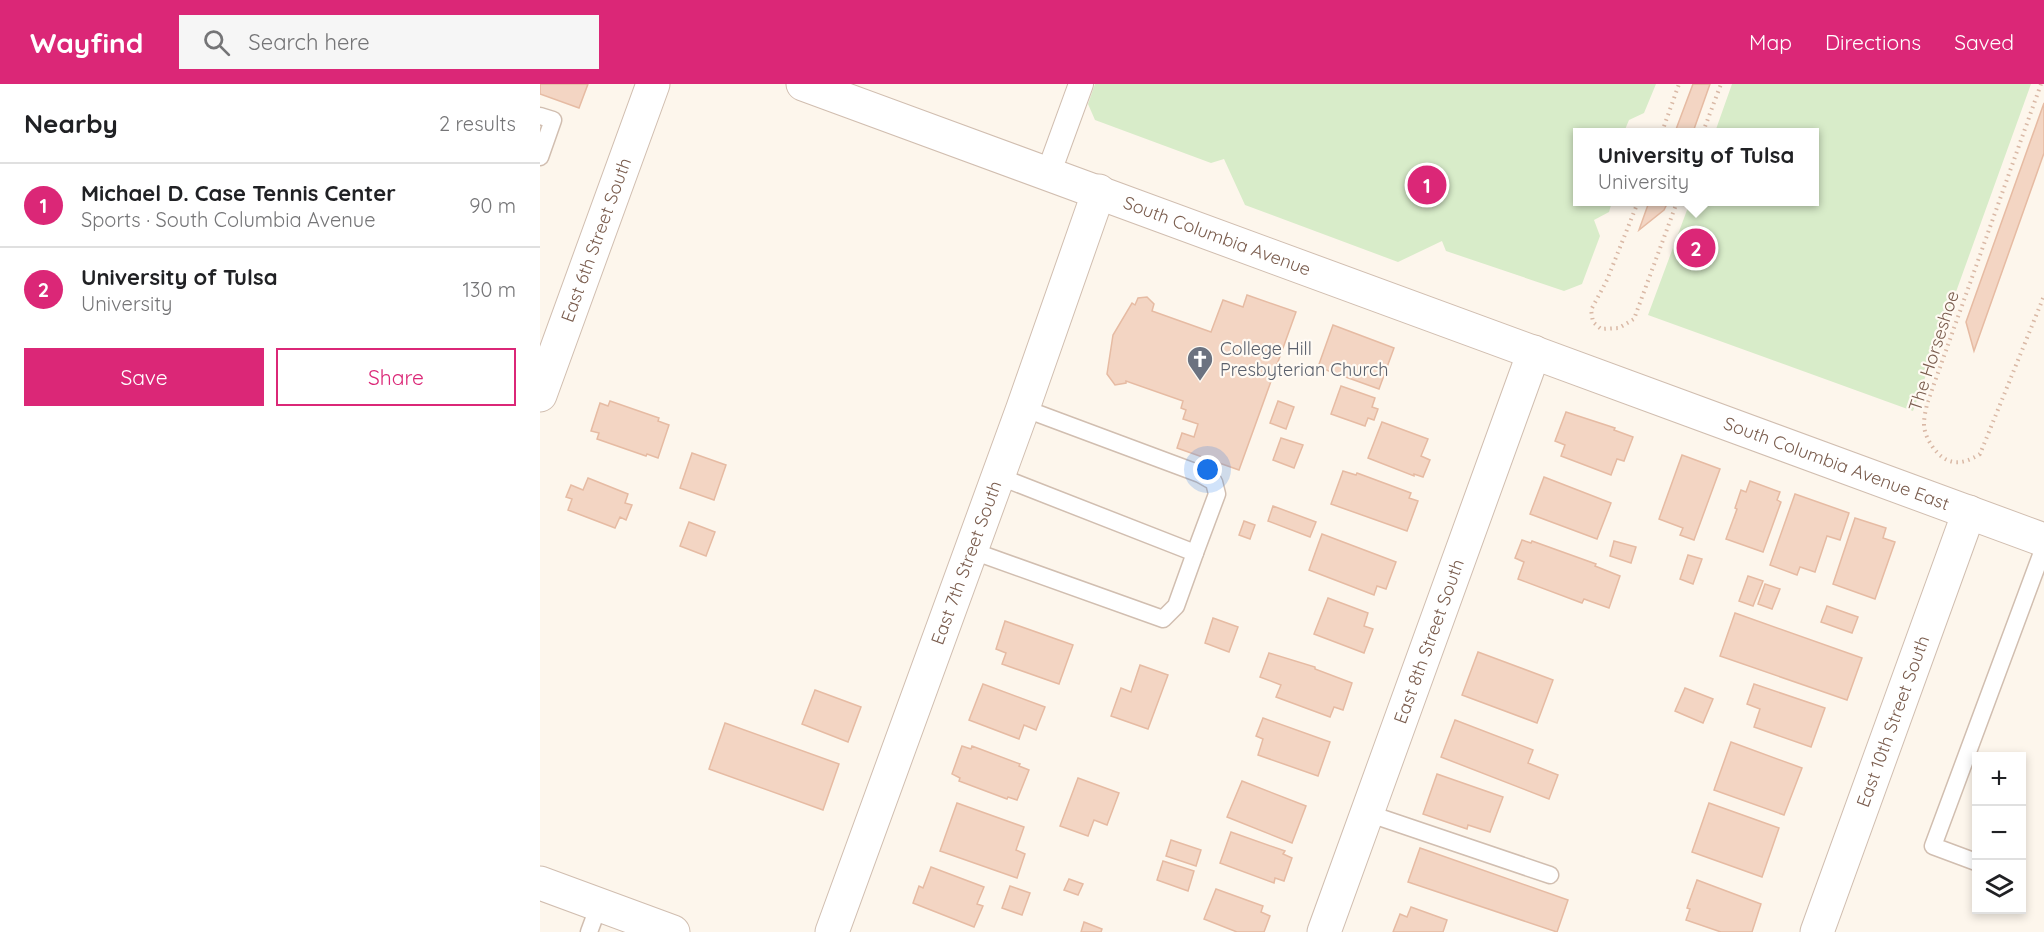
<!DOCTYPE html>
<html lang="en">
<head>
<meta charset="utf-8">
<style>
  :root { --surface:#fff; --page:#f6f6f6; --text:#202124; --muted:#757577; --line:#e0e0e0; --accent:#db2777 }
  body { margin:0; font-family:Quicksand,sans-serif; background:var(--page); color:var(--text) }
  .controls { position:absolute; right:18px; bottom:18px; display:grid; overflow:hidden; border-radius:0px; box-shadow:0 3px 9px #0003 }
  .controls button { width:54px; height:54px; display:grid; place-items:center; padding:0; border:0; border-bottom:2px solid var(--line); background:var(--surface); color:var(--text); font:30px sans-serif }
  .you { position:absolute; left:668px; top:386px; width:21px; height:21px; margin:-15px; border:4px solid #fff; border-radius:50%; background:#1a73e8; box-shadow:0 0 0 9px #1a73e833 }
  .badge { display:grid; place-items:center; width:39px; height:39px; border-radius:50%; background:var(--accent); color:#fff; font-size:20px; font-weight:700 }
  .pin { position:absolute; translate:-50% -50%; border:3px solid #fff; box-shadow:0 2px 6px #0006 }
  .popup { position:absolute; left:1033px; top:44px; width:246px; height:78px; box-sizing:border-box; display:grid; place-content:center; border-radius:0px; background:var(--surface); filter:drop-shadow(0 2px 4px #0005); font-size:20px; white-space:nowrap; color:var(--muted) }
  .popup b { font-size:22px; color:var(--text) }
  .popup::after { content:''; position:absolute; left:50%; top:100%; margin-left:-12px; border:12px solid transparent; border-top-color:var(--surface) }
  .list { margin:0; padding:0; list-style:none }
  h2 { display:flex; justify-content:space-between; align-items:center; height:78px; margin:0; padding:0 24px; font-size:26px }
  h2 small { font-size:20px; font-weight:400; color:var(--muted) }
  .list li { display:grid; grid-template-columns:39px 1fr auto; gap:18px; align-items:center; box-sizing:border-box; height:84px; padding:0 24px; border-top:2px solid var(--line) }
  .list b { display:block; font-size:22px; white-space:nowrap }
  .list p { margin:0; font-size:20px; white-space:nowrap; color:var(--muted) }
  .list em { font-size:20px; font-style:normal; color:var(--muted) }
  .actions { display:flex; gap:12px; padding:18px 24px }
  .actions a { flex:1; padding:14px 0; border:2px solid var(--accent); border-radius:0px; text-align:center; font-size:21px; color:var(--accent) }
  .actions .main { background:var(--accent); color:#fff }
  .icon { flex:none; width:33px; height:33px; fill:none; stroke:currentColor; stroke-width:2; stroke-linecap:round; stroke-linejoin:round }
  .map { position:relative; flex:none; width:1504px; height:848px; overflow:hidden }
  header { display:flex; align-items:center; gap:36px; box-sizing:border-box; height:84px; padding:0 30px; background:var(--accent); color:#fff }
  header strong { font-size:28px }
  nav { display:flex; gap:33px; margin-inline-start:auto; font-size:21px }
  .search { width:420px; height:54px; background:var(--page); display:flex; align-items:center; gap:15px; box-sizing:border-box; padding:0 21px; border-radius:0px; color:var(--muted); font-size:22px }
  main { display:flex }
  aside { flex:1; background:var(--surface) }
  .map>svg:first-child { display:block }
  .green { fill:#d8ecc9 }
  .building { fill:#f3d5c3; stroke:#e6bba3; stroke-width:1.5 }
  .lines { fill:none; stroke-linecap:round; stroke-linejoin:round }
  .service-casing { stroke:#d1beb0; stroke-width:19 }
  .pedestrian-casing { stroke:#d1beb0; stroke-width:26 }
  .minor-casing { stroke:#d1beb0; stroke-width:35 }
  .tertiary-casing { stroke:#d1beb0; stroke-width:35 }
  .path { stroke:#d9b8a5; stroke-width:4; stroke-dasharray:1.5 4.5; stroke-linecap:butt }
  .service { stroke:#fff; stroke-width:16 }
  .pedestrian { stroke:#fff; stroke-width:24 }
  .minor { stroke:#fff; stroke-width:33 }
  .tertiary { stroke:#fff; stroke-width:33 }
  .labels { text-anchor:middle; stroke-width:4.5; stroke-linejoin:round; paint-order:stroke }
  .street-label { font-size:18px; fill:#7a5c4d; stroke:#fffaf3 }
  .worship-label { font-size:18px; fill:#5b616d; stroke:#fffaf3; text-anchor:start }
</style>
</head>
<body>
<header>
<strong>Wayfind</strong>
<div class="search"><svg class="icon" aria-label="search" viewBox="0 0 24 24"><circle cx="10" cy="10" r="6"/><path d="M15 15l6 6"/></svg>Search here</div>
<nav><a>Map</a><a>Directions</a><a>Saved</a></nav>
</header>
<main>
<aside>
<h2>Nearby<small>2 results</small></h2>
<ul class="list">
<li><span class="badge">1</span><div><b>Michael D. Case Tennis Center</b><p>Sports · South Columbia Avenue</p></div><em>90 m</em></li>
<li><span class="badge">2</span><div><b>University of Tulsa</b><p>University</p></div><em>130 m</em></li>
</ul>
<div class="actions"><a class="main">Save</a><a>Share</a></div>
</aside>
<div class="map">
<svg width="1504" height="848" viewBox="0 0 1504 848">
  <rect width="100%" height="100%" fill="#fdf6ec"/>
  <g class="green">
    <polygon points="555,0 1116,0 1104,29 1089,36 1084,48 1038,48 1038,118 1072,118 1069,128 1054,136 1060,152 1042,200 1024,207 906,167 902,157 858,178 705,121 684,75 671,79 555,36 548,20"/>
    <polygon points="1192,0 1491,0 1373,327 1108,231 1150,118 1274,118 1274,48 1175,48"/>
  </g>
  <g class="building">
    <polygon points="0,0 48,0 39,24 0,10"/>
    <polygon points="1153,0 1170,0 1153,48 1135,48"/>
    <polygon points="1504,19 1504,69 1434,267 1426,238"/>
    <polygon points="1109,118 1128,118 1124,126 1099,146"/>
    <polygon points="707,211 756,228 699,386 637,364 642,349 654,353 658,340 643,335 646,326 641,324 643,317 586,297 586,299 575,301 567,290 573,251 592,219 595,221 598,214 607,213 614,220 612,227 671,248 683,216 703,223"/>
    <polygon points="793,241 854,264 839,305 778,283"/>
    <polygon points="801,302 835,314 832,323 838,325 834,336 828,334 825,342 791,330"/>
    <polygon points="70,317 119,334 118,337 129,341 118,374 107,370 106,372 57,355 59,349 51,347 60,319 68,322"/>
    <polygon points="738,317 754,323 746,345 730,339"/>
    <polygon points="1026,328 1075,344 1074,346 1093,353 1084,377 1077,375 1071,391 1021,372 1025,361 1015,357"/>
    <polygon points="842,338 888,355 881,372 890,376 883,393 874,390 874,392 828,374"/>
    <polygon points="741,354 763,361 754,384 733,376"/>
    <polygon points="152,369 186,381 174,416 140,404"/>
    <polygon points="1142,371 1180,385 1154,456 1140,451 1143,444 1119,435"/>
    <polygon points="803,387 816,391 817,389 871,409 869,414 878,417 867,447 791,420"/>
    <polygon points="1004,393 1071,419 1057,455 990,430"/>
    <polygon points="48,394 88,410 85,419 92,421 86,436 80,433 75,444 28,426 32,415 26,413 31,401 43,406"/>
    <polygon points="1210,397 1240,408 1237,416 1241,418 1223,468 1186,455 1197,425 1195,424 1201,406 1206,408"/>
    <polygon points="1255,410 1309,429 1300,456 1287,452 1275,488 1260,483 1257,491 1230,481"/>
    <polygon points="733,422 776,438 770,453 728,437"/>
    <polygon points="1315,434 1346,444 1343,454 1355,458 1335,515 1293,500"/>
    <polygon points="704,437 715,441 710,455 699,451"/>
    <polygon points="149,438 175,448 166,472 140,462"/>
    <polygon points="782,450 856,478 846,505 837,502 834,511 769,486"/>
    <polygon points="982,456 991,459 992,457 1056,480 1055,482 1080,492 1069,524 1044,515 1042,519 978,495 984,478 975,474"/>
    <polygon points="1074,457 1096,463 1091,479 1070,472"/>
    <polygon points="1148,471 1162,475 1153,500 1140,495"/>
    <polygon points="1208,492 1223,497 1213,522 1199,517"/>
    <polygon points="1225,500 1240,505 1232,525 1218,520"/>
    <polygon points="788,514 828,529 824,542 833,545 824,569 774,550"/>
    <polygon points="1287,522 1318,533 1312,549 1281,538"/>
    <polygon points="1195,529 1322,574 1307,616 1180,572"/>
    <polygon points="673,534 698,543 689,568 665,559"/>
    <polygon points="465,537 533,561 519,600 462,580 466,569 456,565"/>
    <polygon points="938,568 1013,596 997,639 922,611"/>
    <polygon points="729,569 775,583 775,585 812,599 803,626 794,623 790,633 736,613 741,601 720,593"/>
    <polygon points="600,581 628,591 608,645 571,632 581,604 591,608"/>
    <polygon points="443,600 505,623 496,646 484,641 479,655 429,636"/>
    <polygon points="1214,600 1285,624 1271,663 1214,643 1220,625 1207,620"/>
    <polygon points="1145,604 1173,615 1163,639 1135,627"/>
    <polygon points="275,606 321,623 308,658 262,640"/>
    <polygon points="723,634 790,658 778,692 718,671 723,655 716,652"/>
    <polygon points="915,636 993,666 988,679 1018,691 1009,715 901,673"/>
    <polygon points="185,639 299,680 283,726 169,685"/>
    <polygon points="1191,658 1262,684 1244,731 1174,706"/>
    <polygon points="422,662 431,665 432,662 480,680 479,682 489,686 477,716 468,713 467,715 419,697 420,694 412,690"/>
    <polygon points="897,690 963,713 950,748 928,741 927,745 883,730"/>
    <polygon points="538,694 579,709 567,741 554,736 548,752 520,742"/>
    <polygon points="702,697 766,722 752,759 687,733"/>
    <polygon points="417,719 484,743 476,766 485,770 477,794 400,767"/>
    <polygon points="1169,719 1239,744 1222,793 1152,768"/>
    <polygon points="691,748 745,767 743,770 752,774 744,797 735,794 734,799 680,779"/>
    <polygon points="631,756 661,766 656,782 626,772"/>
    <polygon points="880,764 1028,816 1017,848 868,798"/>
    <polygon points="623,777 654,787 648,807 617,796"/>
    <polygon points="391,783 444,803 437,820 443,822 434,843 373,819 379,802 383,804"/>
    <polygon points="529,795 543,800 538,811 524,806"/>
    <polygon points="1157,796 1221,820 1212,848 1181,848 1146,836 1150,825 1147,824"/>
    <polygon points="470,802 490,809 482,831 462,824"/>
    <polygon points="676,805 723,822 721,828 730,832 724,848 697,848 664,835"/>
    <polygon points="871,823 907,836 903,848 853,848 860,830 867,833"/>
    <polygon points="544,838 562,845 561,848 541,848"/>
  </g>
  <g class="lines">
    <g class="service-casing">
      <g id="service">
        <polyline points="0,32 13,36 0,73"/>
        <polyline points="483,324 660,390 674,398 677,410 655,469"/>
        <polyline points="430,466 623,535 636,522 655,469 458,392"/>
        <polyline points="827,729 1010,791"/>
        <polyline points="1436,778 1393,762 1504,463"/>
        <polyline points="49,848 59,821"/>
      </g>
    </g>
    <g class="pedestrian-casing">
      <polyline id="pedestrian" points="514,74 541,0"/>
    </g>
    <g class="minor-casing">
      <g id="minor">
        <path id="s1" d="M263,0L1504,456"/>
        <polyline points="0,799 133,848"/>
        <path id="s2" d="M292,848L483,324L559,107"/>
        <path id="s3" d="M784,848L994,268"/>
        <path id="s4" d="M1277,848L1429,428"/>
      </g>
    </g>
    <g class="tertiary-casing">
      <g id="tertiary">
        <path id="s5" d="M0,311L113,0"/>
      </g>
    </g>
    <g class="path">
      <path d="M1501,0L1388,317C1386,324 1384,333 1384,340C1384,348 1388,356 1392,362C1406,382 1421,382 1440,370L1504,212"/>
      <polyline points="1122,48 1139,0"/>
      <polyline points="1163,48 1181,0"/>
      <polyline points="1098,118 1067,196 1051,226 1053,238 1061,245 1079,244 1094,235 1137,118"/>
    </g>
    <use href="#service" class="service"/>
    <use href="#pedestrian" class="pedestrian"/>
    <use href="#minor" class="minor"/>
    <use href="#tertiary" class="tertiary"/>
  </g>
  <defs>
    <g id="church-pin" transform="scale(1.35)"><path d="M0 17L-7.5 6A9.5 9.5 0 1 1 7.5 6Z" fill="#6b7280" stroke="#fffaf3"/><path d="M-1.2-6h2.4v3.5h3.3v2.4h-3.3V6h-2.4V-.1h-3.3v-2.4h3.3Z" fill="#fff"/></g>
  </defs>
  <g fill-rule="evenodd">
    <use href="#church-pin" x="660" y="275"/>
  </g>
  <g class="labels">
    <g class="street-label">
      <text dy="6" stroke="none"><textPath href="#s1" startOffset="441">South Columbia Avenue</textPath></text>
      <text dy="6" stroke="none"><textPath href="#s5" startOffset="165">East 6th Street South</textPath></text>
      <text transform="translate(1394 267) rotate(-72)" y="6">The Horseshoe</text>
      <text dy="6" stroke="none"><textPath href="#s1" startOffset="1101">South Columbia Avenue East</textPath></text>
      <text dy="6" stroke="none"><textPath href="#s2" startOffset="393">East 7th Street South</textPath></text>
      <text dy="6" stroke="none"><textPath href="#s3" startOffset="309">East 8th Street South</textPath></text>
      <text dy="6" stroke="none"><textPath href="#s4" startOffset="224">East 10th Street South</textPath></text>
    </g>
    <g class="worship-label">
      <text x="680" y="271">College Hill<tspan x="680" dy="21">Presbyterian Church</tspan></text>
    </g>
  </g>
</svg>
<div class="controls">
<button>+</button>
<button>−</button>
<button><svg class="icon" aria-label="layers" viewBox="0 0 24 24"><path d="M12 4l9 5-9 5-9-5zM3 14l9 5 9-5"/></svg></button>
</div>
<div class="you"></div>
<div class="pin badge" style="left:887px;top:101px">1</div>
<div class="pin badge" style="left:1156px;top:164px">2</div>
<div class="popup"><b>University of Tulsa</b>University</div>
</div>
</main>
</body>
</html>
